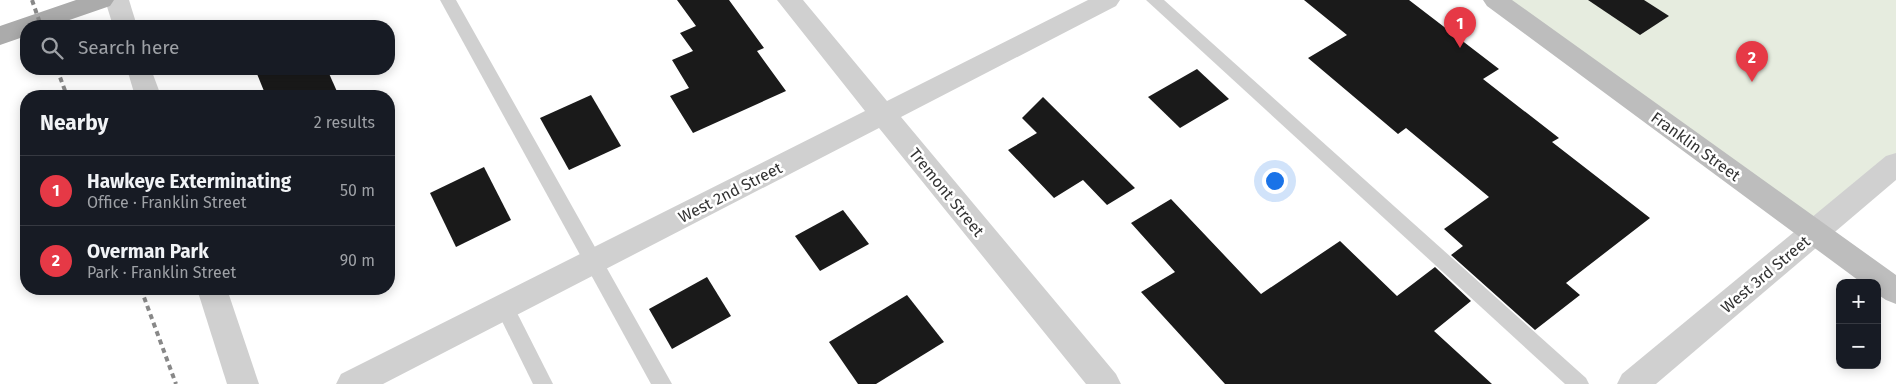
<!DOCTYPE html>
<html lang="en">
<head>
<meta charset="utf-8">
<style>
  :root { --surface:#171b24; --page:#242831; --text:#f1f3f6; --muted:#9ea1a6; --line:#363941; --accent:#e63946 }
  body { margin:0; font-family:"Fira Sans",sans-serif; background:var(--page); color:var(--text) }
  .controls { position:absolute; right:15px; bottom:15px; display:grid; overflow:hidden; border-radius:10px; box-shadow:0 2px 12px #0003 }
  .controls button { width:45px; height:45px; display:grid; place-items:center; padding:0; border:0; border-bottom:1px solid var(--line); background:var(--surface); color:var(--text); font:25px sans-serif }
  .you { position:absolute; left:1274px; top:180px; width:18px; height:18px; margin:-12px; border:4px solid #fff; border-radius:50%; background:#1a73e8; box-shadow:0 0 0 8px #1a73e833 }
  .badge { display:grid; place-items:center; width:32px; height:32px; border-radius:50%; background:var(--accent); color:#fff; font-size:16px; font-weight:700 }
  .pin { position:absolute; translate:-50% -41px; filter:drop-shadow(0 1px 2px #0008) }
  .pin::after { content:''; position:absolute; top:26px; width:18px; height:15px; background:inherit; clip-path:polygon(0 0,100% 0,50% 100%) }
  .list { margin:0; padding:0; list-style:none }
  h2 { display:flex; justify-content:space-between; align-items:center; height:65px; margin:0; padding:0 20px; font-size:21px }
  h2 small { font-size:16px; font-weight:400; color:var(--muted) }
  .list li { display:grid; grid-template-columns:32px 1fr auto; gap:15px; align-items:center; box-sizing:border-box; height:70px; padding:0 20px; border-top:1px solid var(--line) }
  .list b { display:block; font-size:19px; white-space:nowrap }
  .list p { margin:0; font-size:16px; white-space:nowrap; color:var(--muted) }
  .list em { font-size:16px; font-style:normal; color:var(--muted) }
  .icon { flex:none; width:28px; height:28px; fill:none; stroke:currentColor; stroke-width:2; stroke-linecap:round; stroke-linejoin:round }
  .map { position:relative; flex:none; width:1896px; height:384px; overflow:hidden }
  .search { position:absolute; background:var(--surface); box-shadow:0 2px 12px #0003; left:20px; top:20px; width:375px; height:55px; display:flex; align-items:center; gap:12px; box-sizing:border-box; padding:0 18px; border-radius:20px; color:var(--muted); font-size:19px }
  .panel { position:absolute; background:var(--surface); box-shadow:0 2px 12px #0003; left:20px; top:90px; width:375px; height:205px; border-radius:20px }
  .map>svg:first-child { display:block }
  .green { fill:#e6ecdf }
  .building { fill:#1a1a1a }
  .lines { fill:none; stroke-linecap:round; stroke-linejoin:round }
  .lane { fill:#d0d0d0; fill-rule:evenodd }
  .street { fill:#d0d0d0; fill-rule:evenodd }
  .secondary { fill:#bdbdbd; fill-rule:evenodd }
  .primary { fill:#ababab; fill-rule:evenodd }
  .rail { stroke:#888; stroke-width:4; stroke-dasharray:5 4; stroke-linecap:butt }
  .labels { text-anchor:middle; stroke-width:5; stroke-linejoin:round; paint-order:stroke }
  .street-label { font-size:16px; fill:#333; stroke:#fff }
</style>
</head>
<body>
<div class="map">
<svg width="1896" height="384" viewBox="0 0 1896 384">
  <rect width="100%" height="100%" fill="#fff"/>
  <polygon class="green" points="1495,0 1896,0 1896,165 1815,232"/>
  <g class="building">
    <polygon points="677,0 729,0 764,48 757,51 786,91 693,133 670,96 689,88 672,60 693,51 680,33 696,26"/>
    <polygon points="1304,0 1409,0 1499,69 1483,79 1559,138 1552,142 1650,218 1566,283 1580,295 1535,330 1451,255 1463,246 1444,229 1489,197 1406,128 1398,134 1308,58 1347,35"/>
    <polygon points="1588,0 1644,0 1669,16 1640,35"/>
    <polygon points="255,69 327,69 339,96 266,96"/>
    <polygon points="1197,69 1229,99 1180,128 1148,97"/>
    <polygon points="591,95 621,146 569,170 540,118"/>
    <polygon points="1043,97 1135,188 1107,205 1083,180 1054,198 1008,150 1037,133 1022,118"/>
    <polygon points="484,167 511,220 456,247 430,193"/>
    <polygon points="1171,199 1261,294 1340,241 1397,296 1435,267 1471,301 1434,331 1492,384 1225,384 1141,292 1175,272 1131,223"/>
    <polygon points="843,210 869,244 820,271 795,236"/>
    <polygon points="707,277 731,316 672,349 649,309"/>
    <polygon points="907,295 944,342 876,384 858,384 829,342"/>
  </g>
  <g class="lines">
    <g class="lane">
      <polygon points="440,0 456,0 672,384 651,384"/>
      <polygon points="1146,0 1164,0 1586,378 1589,384 1565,384"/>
      <polygon points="504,299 511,301 553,384 533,384 495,307 497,301"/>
    </g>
    <g class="street">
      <polygon points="105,0 129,0 137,26 113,26"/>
      <polygon points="777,0 803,0 887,101 1088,0 1120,0 1116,6 901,117 1116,374 1121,384 1086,384 879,128 383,384 336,384 341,374 865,111"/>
      <polygon points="127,69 151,69 161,96 135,96"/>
      <polygon points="1896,153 1896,180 1656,384 1617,384 1622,374 1886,156"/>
      <polygon points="197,289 227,289 259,384 227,384"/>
    </g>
    <polygon class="secondary" points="1483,0 1512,0 1896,275 1896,304 1886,300 1877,294 1877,283 1862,283 1487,6"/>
    <polygon class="primary" points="76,0 114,0 110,6 52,26 26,26 26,36 0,45 0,26"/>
    <g class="rail">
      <polyline points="32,0 41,26"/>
      <polyline points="57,69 67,96"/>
      <polyline points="141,289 176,384"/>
    </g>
  </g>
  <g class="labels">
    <g class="street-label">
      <text transform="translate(1696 146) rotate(36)" y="6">Franklin Street</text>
      <text transform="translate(730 192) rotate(-27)" y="6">West 2nd Street</text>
      <text transform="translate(947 192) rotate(51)" y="6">Tremont Street</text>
      <text transform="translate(1765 274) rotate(-40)" y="6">West 3rd Street</text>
    </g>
  </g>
</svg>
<div class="controls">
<button>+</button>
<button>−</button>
</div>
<div class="you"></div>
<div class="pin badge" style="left:1460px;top:48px">1</div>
<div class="pin badge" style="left:1752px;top:82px">2</div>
<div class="search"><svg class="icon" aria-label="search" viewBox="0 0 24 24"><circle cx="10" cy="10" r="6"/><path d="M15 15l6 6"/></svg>Search here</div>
<section class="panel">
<h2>Nearby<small>2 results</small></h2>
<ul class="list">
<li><span class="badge">1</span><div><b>Hawkeye Exterminating</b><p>Office · Franklin Street</p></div><em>50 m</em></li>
<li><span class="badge">2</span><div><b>Overman Park</b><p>Park · Franklin Street</p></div><em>90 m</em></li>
</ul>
</section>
</div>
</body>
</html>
